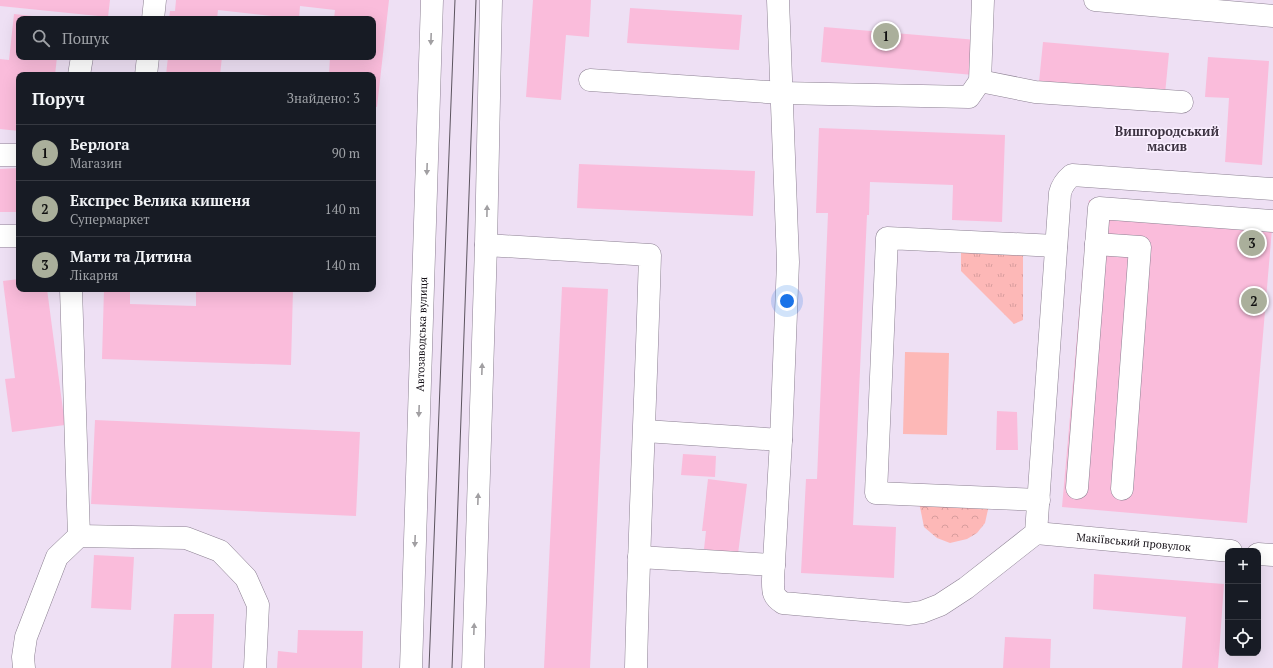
<!DOCTYPE html>
<html lang="uk">
<head>
<meta charset="utf-8">
<style>
  :root { --surface:#171b24; --page:#20242c; --text:#f1f3f6; --muted:#9ea1a6; --line:#363941; --accent:#aaaf9b }
  body { margin:0; font-family:"PT Serif",serif; background:var(--page); color:var(--text) }
  .controls { position:absolute; right:12px; bottom:12px; display:grid; overflow:hidden; border-radius:8px; box-shadow:0 4px 16px #0002 }
  .controls button { width:36px; height:36px; display:grid; place-items:center; padding:0; border:0; border-bottom:1px solid var(--line); background:var(--surface); color:var(--text); font:20px sans-serif }
  .you { position:absolute; left:787px; top:301px; width:14px; height:14px; margin:-10px; border:3px solid #fff; border-radius:50%; background:#1a73e8; box-shadow:0 0 0 6px #1a73e833 }
  .badge { display:grid; place-items:center; width:26px; height:26px; border-radius:50%; background:var(--accent); color:#111; font-size:13px; font-weight:700 }
  .pin { position:absolute; translate:-50% -50%; border:2px solid #fff; box-shadow:0 1px 4px #0006 }
  .list { margin:0; padding:0; list-style:none }
  h2 { display:flex; justify-content:space-between; align-items:center; height:52px; margin:0; padding:0 16px; font-size:17px }
  h2 small { font-size:13px; font-weight:400; color:var(--muted) }
  .list li { display:grid; grid-template-columns:26px 1fr auto; gap:12px; align-items:center; box-sizing:border-box; height:56px; padding:0 16px; border-top:1px solid var(--line) }
  .list b { display:block; font-size:15px; white-space:nowrap }
  .list p { margin:0; font-size:13px; white-space:nowrap; color:var(--muted) }
  .list em { font-size:13px; font-style:normal; color:var(--muted) }
  .icon { flex:none; width:22px; height:22px; fill:none; stroke:currentColor; stroke-width:2; stroke-linecap:round; stroke-linejoin:round }
  .map { position:relative; flex:none; width:1273px; height:668px; overflow:hidden }
  .search { position:absolute; background:var(--surface); box-shadow:0 4px 16px #0002; left:16px; top:16px; width:360px; height:44px; display:flex; align-items:center; gap:10px; box-sizing:border-box; padding:0 14px; border-radius:8px; color:var(--muted); font-size:15px }
  .panel { position:absolute; background:var(--surface); box-shadow:0 4px 16px #0002; left:16px; top:72px; width:360px; height:220px; border-radius:8px }
  .map>svg:first-child { display:block }
  .grass { fill:url(#grass-tufts) }
  .park { fill:url(#park-crowns) }
  .pitch { fill:#fdb8b7 }
  .building { fill:#fabcdb }
  .lines { fill:none; stroke-linecap:round; stroke-linejoin:round }
  .minor-casing { stroke:#8c8092; stroke-width:23 }
  .major-casing { stroke:#8c8092; stroke-width:23 }
  .minor { stroke:#fff; stroke-width:22 }
  .major { stroke:#fff; stroke-width:22 }
  .tram { stroke:#5c545f; stroke-width:1 }
  .oneway { fill:#a19fa2 }
  .labels { text-anchor:middle; stroke-width:3; stroke-linejoin:round; paint-order:stroke }
  .street-label { font-size:11px; fill:#151017; stroke:#faefff }
  .quarter-label { font-size:13px; font-weight:bold; fill:#3d3342; stroke:#faefff }
</style>
</head>
<body>
<div class="map">
<svg width="1273" height="668" viewBox="0 0 1273 668">
  <defs>
    <pattern id="grass-tufts" width="24" height="20" patternUnits="userSpaceOnUse"><rect width="24" height="20" fill="#fdb8b7"/><path d="M3 7l-1-3M5 7V3M7 7l1-3M15 17l-1-3M17 17v-4M19 17l1-3" fill="none" stroke="#d89d9d"/></pattern>
    <pattern id="park-crowns" width="20" height="18" patternUnits="userSpaceOnUse"><rect width="20" height="18" fill="#fdb8b7"/><path d="M2 6a3 3 0 1 1 6 0M12 15a3 3 0 1 1 6 0" fill="none" stroke="#d89d9d"/></pattern>
  </defs>
  <rect width="100%" height="100%" fill="#eee0f4"/>
  <polygon class="grass" points="961,245 1023,249 1023,320 1014,324 961,271"/>
  <polygon class="park" points="919,502 989,505 985,523 977,533 967,539 950,543 937,538 924,527"/>
  <polygon class="pitch" points="905,352 949,353 947,435 903,434"/>
  <g class="building">
    <polygon points="0,0 110,0 108,17 0,6"/>
    <polygon points="176,0 389,0 377,107 373,106 373,75 329,75 330,57 373,57 373,19 334,19 335,10 300,6 299,19 218,10 217,19 169,19 170,11 175,11"/>
    <polygon points="533,0 591,0 589,37 566,35 561,100 526,97"/>
    <polygon points="630,8 742,15 739,50 627,43"/>
    <polygon points="14,14 51,18 51,19 19,19 19,57 57,57 55,75 19,75 19,131 0,129 0,59 9,60"/>
    <polygon points="824,27 977,40 974,75 821,62"/>
    <polygon points="1043,42 1169,53 1165,94 1039,82"/>
    <polygon points="168,57 222,57 220,75 166,75"/>
    <polygon points="1208,57 1269,61 1262,165 1225,162 1229,98 1205,97"/>
    <polygon points="819,128 1005,135 1002,222 952,220 953,185 870,182 869,215 867,215 853,525 896,527 894,578 801,573 806,479 817,479 828,213 816,213"/>
    <polygon points="579,164 755,171 753,216 577,208"/>
    <polygon points="19,168 19,212 0,212 0,169"/>
    <polygon points="1089,200 1273,217 1247,523 1062,507"/>
    <polygon points="19,279 19,289 47,289 65,425 12,432 5,379 15,378 3,281"/>
    <polygon points="562,287 608,289 590,668 544,668"/>
    <polygon points="104,289 130,289 130,304 196,306 196,289 293,289 291,365 102,359"/>
    <polygon points="997,411 1017,412 1018,450 996,450"/>
    <polygon points="95,420 360,432 356,516 91,504"/>
    <polygon points="683,454 716,456 715,477 681,475"/>
    <polygon points="708,479 747,484 738,554 704,549 706,531 702,531"/>
    <polygon points="94,555 134,557 131,610 91,608"/>
    <polygon points="1094,574 1224,584 1218,668 1182,668 1186,617 1093,609"/>
    <polygon points="174,614 214,614 212,668 171,668"/>
    <polygon points="298,630 363,631 362,668 277,668 278,651 297,653"/>
    <polygon points="1005,637 1051,639 1050,668 1003,668"/>
  </g>
  <g class="lines">
    <g class="minor-casing">
      <g id="minor">
        <polyline points="1095,0 1273,16"/>
        <polyline points="153,19 155,0"/>
        <polyline points="79,75 82,57"/>
        <polyline points="146,75 148,57"/>
        <polyline points="590,80 782,93 969,97 980,81 983,0"/>
        <polyline points="980,81 1035,92 1182,102"/>
        <polyline points="0,155 19,155"/>
        <polyline points="0,236 19,236"/>
        <polyline points="1096,244 1140,247 1122,489"/>
        <path d="M486,245L650,255C646,393 639,530 636,668"/>
        <polyline points="71,289 79,536"/>
        <polyline points="645,431 781,440 788,262 778,0"/>
        <path d="M781,440L773,579C773,591 772,596 783,603L908,614L922,612L940,605L966,588L1036,533L1060,193C1062,185 1066,180 1072,175L1273,189"/>
        <polyline points="1077,488 1099,208 1273,221"/>
        <polyline points="1039,500 876,493 887,238 1056,246"/>
        <path id="s1" d="M1036,533L1231,551"/>
        <polyline points="1258,554 1273,555"/>
        <polyline points="639,557 774,565"/>
        <polyline points="24,668 23,657 26,637 57,557 79,536 186,538 220,551 246,578 258,605 255,668"/>
      </g>
    </g>
    <g class="major-casing">
      <g id="major">
        <path id="s2" d="M411,668L432,0"/>
        <polyline points="473,668 486,245 491,0"/>
      </g>
    </g>
    <use href="#minor" class="minor"/>
    <use href="#major" class="major"/>
    <g class="tram">
      <polyline points="429,668 455,0"/>
      <polyline points="452,668 476,0"/>
    </g>
  </g>
  <defs><path id="oneway-solid" d="M-6-.8H1V-3.2L6.5 0L1 3.2V.8H-6Z"/></defs>
  <g class="oneway">
    <use href="#oneway-solid" transform="translate(431 39) rotate(92)"/>
    <use href="#oneway-solid" transform="translate(427 169) rotate(92)"/>
    <use href="#oneway-solid" transform="translate(487 211) rotate(-89)"/>
    <use href="#oneway-solid" transform="translate(482 369) rotate(-88)"/>
    <use href="#oneway-solid" transform="translate(419 411) rotate(92)"/>
    <use href="#oneway-solid" transform="translate(478 499) rotate(-88)"/>
    <use href="#oneway-solid" transform="translate(415 541) rotate(92)"/>
    <use href="#oneway-solid" transform="translate(474 629) rotate(-88)"/>
  </g>
  <g class="labels">
    <g class="street-label">
      <text dy="4" stroke="none"><textPath href="#s2" startOffset="334">Автозаводська вулиця</textPath></text>
      <text dy="4" stroke="none"><textPath href="#s1" startOffset="98">Макіївський провулок</textPath></text>
    </g>
    <g class="quarter-label">
      <text x="1167" y="136">Вишгородський<tspan x="1167" dy="15">масив</tspan></text>
    </g>
  </g>
</svg>
<div class="controls">
<button>+</button>
<button>−</button>
<button><svg class="icon" aria-label="locate" viewBox="0 0 24 24"><circle cx="12" cy="12" r="6"/><path d="M12 2v4M12 18v4M2 12h4M18 12h4"/></svg></button>
</div>
<div class="you"></div>
<div class="pin badge" style="left:886px;top:36px">1</div>
<div class="pin badge" style="left:1254px;top:301px">2</div>
<div class="pin badge" style="left:1252px;top:243px">3</div>
<div class="search"><svg class="icon" aria-label="search" viewBox="0 0 24 24"><circle cx="10" cy="10" r="6"/><path d="M15 15l6 6"/></svg>Пошук</div>
<section class="panel">
<h2>Поруч<small>Знайдено: 3</small></h2>
<ul class="list">
<li><span class="badge">1</span><div><b>Берлога</b><p>Магазин</p></div><em>90 m</em></li>
<li><span class="badge">2</span><div><b>Експрес Велика кишеня</b><p>Супермаркет</p></div><em>140 m</em></li>
<li><span class="badge">3</span><div><b>Мати та Дитина</b><p>Лікарня</p></div><em>140 m</em></li>
</ul>
</section>
</div>
</body>
</html>
